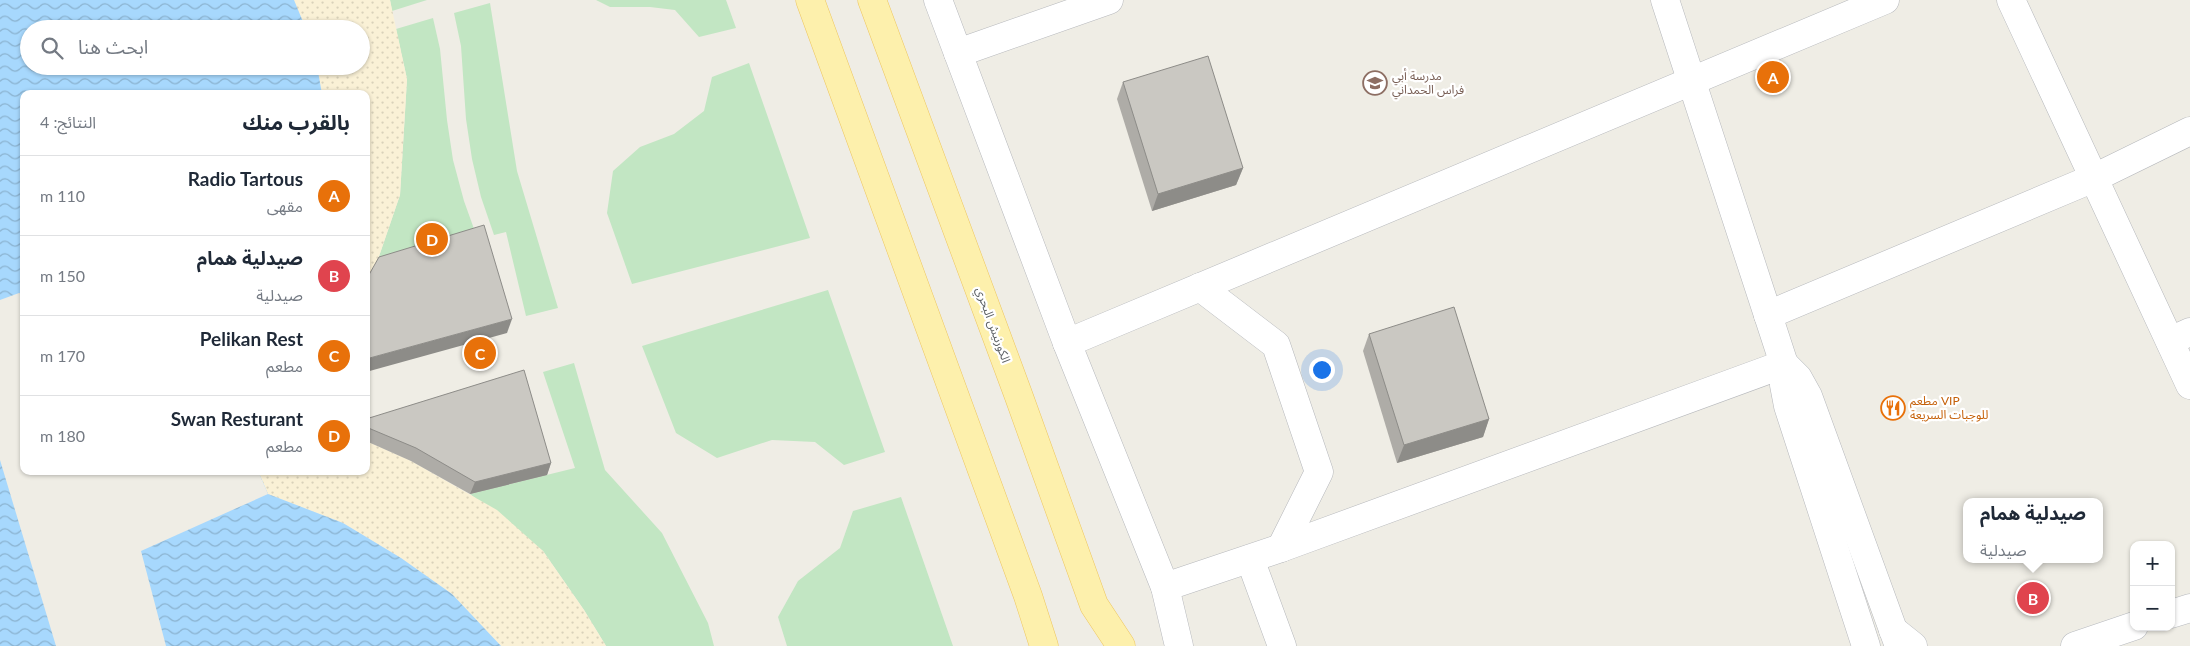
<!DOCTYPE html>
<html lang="ar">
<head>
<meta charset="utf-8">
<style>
  :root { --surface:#fff; --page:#f2f2f3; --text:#1f2937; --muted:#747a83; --line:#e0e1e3; --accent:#ea580c }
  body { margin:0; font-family:Lato,"Noto Sans Arabic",sans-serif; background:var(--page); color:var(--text); direction:rtl }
  .controls { position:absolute; right:15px; bottom:15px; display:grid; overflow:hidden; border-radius:10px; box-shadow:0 1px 4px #0004 }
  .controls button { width:45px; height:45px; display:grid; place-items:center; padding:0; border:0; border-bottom:1px solid var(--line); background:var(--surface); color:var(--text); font:25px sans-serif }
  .you { position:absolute; left:1321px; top:369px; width:18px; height:18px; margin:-12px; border:4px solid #fff; border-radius:50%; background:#1a73e8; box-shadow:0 0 0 8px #1a73e833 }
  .badge { display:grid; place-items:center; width:32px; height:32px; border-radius:50%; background:var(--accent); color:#fff; font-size:16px; font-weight:700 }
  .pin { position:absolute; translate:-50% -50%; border:2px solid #fff; box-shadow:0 1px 5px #0006 }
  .popup { position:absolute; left:1963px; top:498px; width:140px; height:65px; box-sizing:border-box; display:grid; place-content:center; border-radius:10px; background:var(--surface); filter:drop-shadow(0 1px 4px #0005); font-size:16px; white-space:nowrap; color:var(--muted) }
  .popup b { font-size:19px; color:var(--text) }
  .popup::after { content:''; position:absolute; left:50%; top:100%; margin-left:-10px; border:10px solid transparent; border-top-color:var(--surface) }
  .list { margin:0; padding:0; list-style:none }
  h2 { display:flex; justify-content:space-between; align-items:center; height:65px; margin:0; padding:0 20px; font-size:21px }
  h2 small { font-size:16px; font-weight:400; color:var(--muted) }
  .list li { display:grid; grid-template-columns:32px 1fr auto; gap:15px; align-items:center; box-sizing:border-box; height:80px; padding:0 20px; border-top:1px solid var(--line) }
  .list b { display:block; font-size:19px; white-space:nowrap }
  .list p { margin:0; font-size:16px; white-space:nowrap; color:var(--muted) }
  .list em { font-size:16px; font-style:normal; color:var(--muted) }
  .icon { flex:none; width:28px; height:28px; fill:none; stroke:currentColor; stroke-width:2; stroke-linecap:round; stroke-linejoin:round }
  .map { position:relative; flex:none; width:2190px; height:646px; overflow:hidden; direction:ltr }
  .search { position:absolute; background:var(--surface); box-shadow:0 1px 4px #0004; left:20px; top:20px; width:350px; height:55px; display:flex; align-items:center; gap:12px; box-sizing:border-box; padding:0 18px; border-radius:28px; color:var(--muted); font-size:19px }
  .panel { position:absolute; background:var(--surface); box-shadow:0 1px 4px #0004; left:20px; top:90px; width:350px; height:385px; border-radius:10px; direction:rtl }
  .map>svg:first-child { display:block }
  .green { fill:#c2e6c3 }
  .sand { fill:url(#sand-dots) }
  .water { fill:url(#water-waves) }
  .pier { fill:#efede5 }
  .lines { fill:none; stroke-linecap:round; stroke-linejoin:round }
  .minor-casing { stroke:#b6b8bc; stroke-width:29 }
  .tertiary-casing { stroke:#b6b8bc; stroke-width:29 }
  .secondary-casing { stroke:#b7babf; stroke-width:29 }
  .primary-casing { stroke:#eec65f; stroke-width:29 }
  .minor { stroke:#fff; stroke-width:28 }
  .tertiary { stroke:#fff; stroke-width:28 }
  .secondary { stroke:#fff; stroke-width:28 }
  .primary { stroke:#fdf0ac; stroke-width:28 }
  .wall { fill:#aeaca7 }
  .shaded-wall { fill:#8d8c88 }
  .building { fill:#cac8c2; stroke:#8d8c88 }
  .labels { text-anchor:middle; stroke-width:4.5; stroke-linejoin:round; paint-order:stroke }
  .education-label { font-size:12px; fill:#785e54; stroke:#fff; text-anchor:start }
  .street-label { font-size:12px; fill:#5d6165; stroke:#fff }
  .food-label { font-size:12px; fill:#c56008; stroke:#fff; text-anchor:start }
</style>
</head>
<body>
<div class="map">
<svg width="2190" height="646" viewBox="0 0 2190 646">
  <defs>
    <pattern id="sand-dots" width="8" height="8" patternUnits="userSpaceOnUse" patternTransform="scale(1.25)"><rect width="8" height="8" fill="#faf1d6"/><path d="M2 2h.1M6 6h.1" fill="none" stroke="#d9d1ba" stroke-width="1.8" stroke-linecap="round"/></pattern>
    <pattern id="water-waves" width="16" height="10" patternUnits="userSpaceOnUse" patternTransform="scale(1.25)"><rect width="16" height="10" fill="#a7d8fd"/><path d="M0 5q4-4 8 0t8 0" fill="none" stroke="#8bb3d0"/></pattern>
  </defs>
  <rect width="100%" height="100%" fill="#efede5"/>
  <g class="green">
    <polygon points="390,0 427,0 392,11"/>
    <polygon points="596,0 726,0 736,28 699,37 675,10 650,7 610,7"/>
    <polygon points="490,3 517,171 558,308 526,316 506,232 494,235 481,197 472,159 466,119 461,46 454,13"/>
    <polygon points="433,18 440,49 447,120 453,160 464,201 478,240 374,271 400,195 407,79 396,29"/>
    <polygon points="749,63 810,238 632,284 607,213 613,171 640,147 674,134 704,111 712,77"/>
    <polygon points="828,290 885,452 844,465 815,442 772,440 717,458 676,433 642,346"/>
    <polygon points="574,363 605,470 662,533 708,623 714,646 606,646 584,610 543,551 470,494 575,468 543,372"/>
    <polygon points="901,497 953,646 787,646 778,617 798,581 840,548 853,511"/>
  </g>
  <g class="sand">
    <polygon points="294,0 390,0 407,79 400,195 374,271 366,285 366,94 322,94 317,66 361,66 361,29 306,29"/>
    <polygon points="366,441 411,461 497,510 543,551 584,610 606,646 501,646 452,594 401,558 343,523 268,494 258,471 366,471"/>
  </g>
  <polygon class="water" points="0,0 294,0 306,29 29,29 29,66 317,66 322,94 24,94 24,471 258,471 268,494 343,523 401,558 452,594 501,646 0,646"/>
  <polygon class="pier" points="19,293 24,294 24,471 258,471 268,494 141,551 166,646 56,646 0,460 0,300"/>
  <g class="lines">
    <g class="minor-casing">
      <g id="minor">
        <polyline points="958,53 1109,0"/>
        <polyline points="1200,287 1276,345 1319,472 1281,548"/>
        <polyline points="1768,315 2094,178 2190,131"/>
        <polyline points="2170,341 2190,332"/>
        <polyline points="1067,343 1885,0"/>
        <polyline points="1250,559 1282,646"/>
        <polyline points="1165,587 1281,548 1784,364"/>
      </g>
    </g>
    <g class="tertiary-casing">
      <g id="tertiary">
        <polyline points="938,0 1067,343 1165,587 1179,646"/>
        <polyline points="1665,0 1784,364 1784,385 1788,406 1866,646"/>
        <polyline points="2011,0 2190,385"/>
        <polyline points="1784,364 1798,378 1808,396 1899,646"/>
      </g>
    </g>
    <g class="secondary-casing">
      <g id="secondary">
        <polyline points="2171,614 2190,608"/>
        <polyline points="1893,630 1913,646"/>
        <polyline points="2075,646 2134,626"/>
      </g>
    </g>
    <g class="primary-casing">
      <g id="primary">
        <polyline points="810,0 1028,596 1044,646"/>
        <polyline points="872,0 1018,394 1094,605 1121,646"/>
      </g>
    </g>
    <use href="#minor" class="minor"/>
    <use href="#tertiary" class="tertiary"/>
    <use href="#secondary" class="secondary"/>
    <use href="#primary" class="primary"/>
  </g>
  <g class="wall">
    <polygon points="1123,82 1243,168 1236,185 1152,211 1117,99"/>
    <polygon points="1369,334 1489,419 1483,437 1397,463 1363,351"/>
    <polygon points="366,419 551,463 547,475 470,494 411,461 366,441"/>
  </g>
  <g class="shaded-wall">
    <polygon points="1243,168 1236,185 1152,211 1158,194"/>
    <polygon points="512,319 507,333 366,372 366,359"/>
    <polygon points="1489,419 1483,437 1397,463 1404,445"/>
    <polygon points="551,463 547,475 470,494 475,482"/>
  </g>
  <g class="building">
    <polygon points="1208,56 1243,168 1158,194 1123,82"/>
    <polygon points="484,225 512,319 366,359 366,280 379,257"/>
    <polygon points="1454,307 1489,419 1404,445 1369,334"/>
    <polygon points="524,370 551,463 475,482 416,448 366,427 366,419"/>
  </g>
  <defs>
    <g id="school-ring" transform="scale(1.25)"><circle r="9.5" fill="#fff" stroke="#8d6e63" stroke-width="1.5"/><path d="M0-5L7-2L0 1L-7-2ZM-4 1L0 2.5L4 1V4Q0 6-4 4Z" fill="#8d6e63"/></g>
    <g id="restaurant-ring" transform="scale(1.25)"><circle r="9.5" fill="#fff" stroke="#e8710a" stroke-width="1.5"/><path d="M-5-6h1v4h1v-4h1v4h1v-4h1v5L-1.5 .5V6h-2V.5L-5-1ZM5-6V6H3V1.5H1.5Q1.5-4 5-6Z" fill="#e8710a"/></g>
  </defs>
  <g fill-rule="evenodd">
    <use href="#school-ring" x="1375" y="83"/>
    <use href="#restaurant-ring" x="1893" y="408"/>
  </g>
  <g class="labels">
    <g class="education-label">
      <text x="1392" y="80">مدرسة أبي<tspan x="1392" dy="14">فراس الحمداني</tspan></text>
    </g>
    <g class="street-label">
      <text transform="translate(993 325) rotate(70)" y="4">الكورنيش البحري</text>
    </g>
    <g class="food-label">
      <text x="1910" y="405">مطعم VIP<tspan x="1910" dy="14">للوجبات السريعة</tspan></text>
    </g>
  </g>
</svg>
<div class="controls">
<button>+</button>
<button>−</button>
</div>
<div class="you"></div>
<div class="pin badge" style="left:1773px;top:77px;background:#e8710a">A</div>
<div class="pin badge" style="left:2033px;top:598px;background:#e0444e">B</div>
<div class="popup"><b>صيدلية همام</b>صيدلية</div>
<div class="pin badge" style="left:480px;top:353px;background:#e8710a">C</div>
<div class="pin badge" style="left:432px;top:239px;background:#e8710a">D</div>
<div class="search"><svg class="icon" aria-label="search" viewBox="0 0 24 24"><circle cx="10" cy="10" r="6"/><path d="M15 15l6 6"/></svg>ابحث هنا</div>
<section class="panel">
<h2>بالقرب منك<small>النتائج: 4</small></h2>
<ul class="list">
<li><span class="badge" style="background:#e8710a">A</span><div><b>Radio Tartous</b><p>مقهى</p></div><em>110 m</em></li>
<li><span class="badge" style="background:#e0444e">B</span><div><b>صيدلية همام</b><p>صيدلية</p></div><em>150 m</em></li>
<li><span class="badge" style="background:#e8710a">C</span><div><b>Pelikan Rest</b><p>مطعم</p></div><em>170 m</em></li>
<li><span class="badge" style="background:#e8710a">D</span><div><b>Swan Resturant</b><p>مطعم</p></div><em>180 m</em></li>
</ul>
</section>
</div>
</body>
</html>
